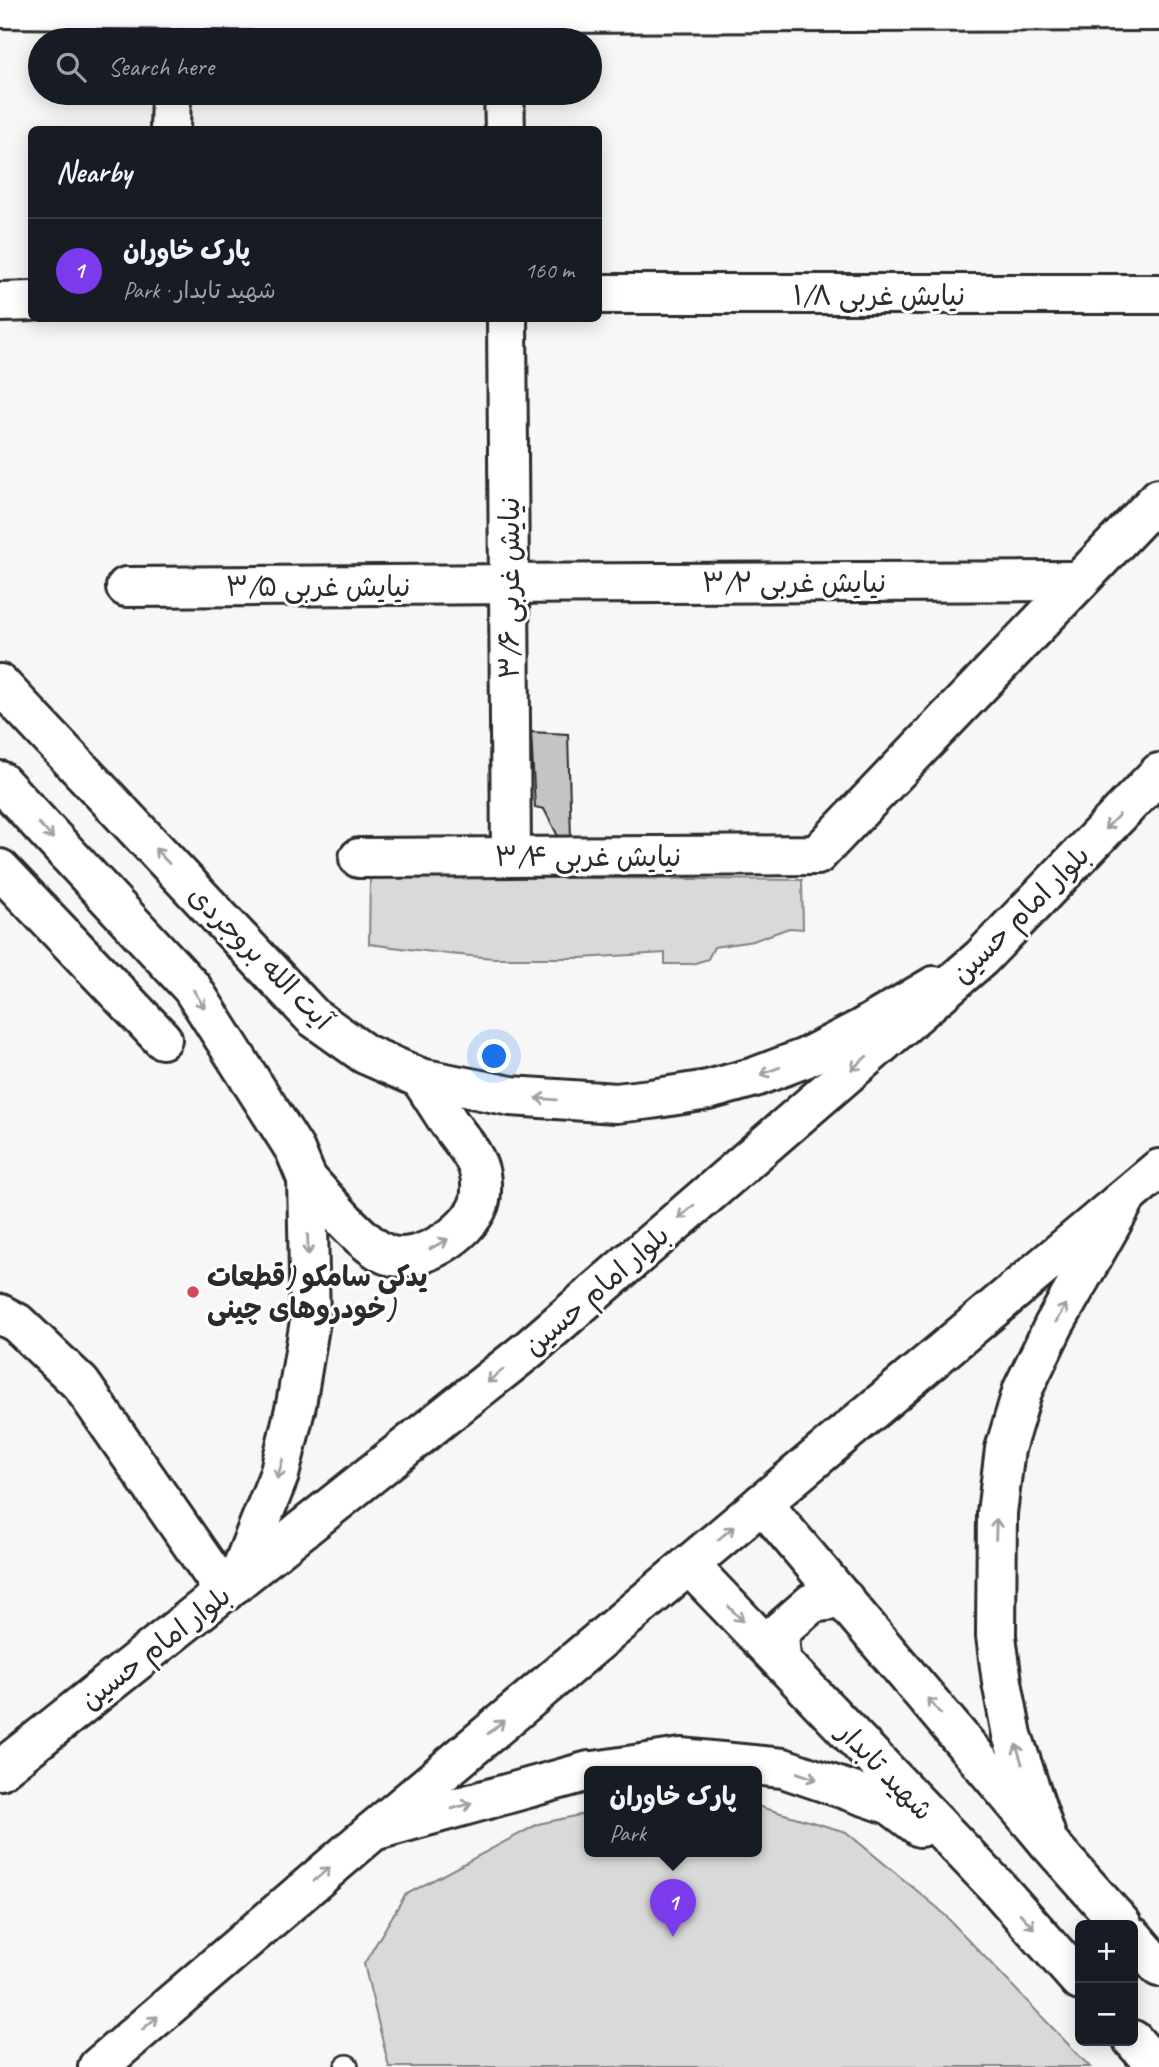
<!DOCTYPE html>
<html lang="en">
<head>
<meta charset="utf-8">
<style>
  :root { --surface:#171b24; --page:#20242c; --text:#f1f3f6; --muted:#9ea1a6; --line:#363941; --accent:#7c3aed }
  body { margin:0; font-family:Caveat,"Playpen Sans Arabic",sans-serif; background:var(--page); color:var(--text) }
  .controls { position:absolute; right:21px; bottom:21px; display:grid; overflow:hidden; border-radius:10px; box-shadow:0 4px 18px #0003 }
  .controls button { width:63px; height:63px; display:grid; place-items:center; padding:0; border:0; border-bottom:2px solid var(--line); background:var(--surface); color:var(--text); font:35px sans-serif }
  .you { position:absolute; left:495px; top:1057px; width:24px; height:24px; margin:-18px; border:5px solid #fff; border-radius:50%; background:#1a73e8; box-shadow:0 0 0 10px #1a73e833 }
  .badge { display:grid; place-items:center; width:46px; height:46px; border-radius:50%; background:var(--accent); color:#fff; font-size:23px; font-weight:700 }
  .pin { position:absolute; translate:-50% -58px; filter:drop-shadow(0 2px 4px #0008) }
  .pin::after { content:''; position:absolute; top:37px; width:24px; height:21px; background:inherit; clip-path:polygon(0 0,100% 0,50% 100%) }
  .popup { position:absolute; left:584px; top:1766px; width:178px; height:91px; box-sizing:border-box; display:grid; place-content:center; border-radius:10px; background:var(--surface); filter:drop-shadow(0 2px 5px #0005); font-size:23px; white-space:nowrap; color:var(--muted) }
  .popup b { font-size:26px; color:var(--text) }
  .popup::after { content:''; position:absolute; left:50%; top:100%; margin-left:-14px; border:14px solid transparent; border-top-color:var(--surface) }
  .list { margin:0; padding:0; list-style:none }
  h2 { display:flex; justify-content:space-between; align-items:center; height:91px; margin:0; padding:0 28px; font-size:30px }
  h2 small { font-size:23px; font-weight:400; color:var(--muted) }
  .list li { display:grid; grid-template-columns:46px 1fr auto; gap:21px; align-items:center; box-sizing:border-box; height:105px; padding:0 28px; border-top:2px solid var(--line) }
  .list b { display:block; font-size:26px; white-space:nowrap }
  .list p { margin:0; font-size:23px; white-space:nowrap; color:var(--muted) }
  .list em { font-size:23px; font-style:normal; color:var(--muted) }
  .icon { flex:none; width:38px; height:38px; fill:none; stroke:currentColor; stroke-width:2; stroke-linecap:round; stroke-linejoin:round }
  .map { position:relative; flex:none; width:1159px; height:2067px; overflow:hidden }
  .search { position:absolute; background:var(--surface); box-shadow:0 4px 18px #0003; left:28px; top:28px; width:574px; height:77px; display:flex; align-items:center; gap:18px; box-sizing:border-box; padding:0 24px; border-radius:38px; color:var(--muted); font-size:26px }
  .panel { position:absolute; background:var(--surface); box-shadow:0 4px 18px #0003; left:28px; top:126px; width:574px; height:196px; border-radius:10px }
  .map>svg:first-child { display:block }
  .green { fill:#d9d9d9; stroke:#828282; stroke-width:2 }
  .building { fill:#c4c4c4; stroke:#2b2b2b; stroke-width:2 }
  .lines { fill:none; stroke-linecap:round; stroke-linejoin:round }
  .lane-casing { stroke:#2b2b2b; stroke-width:26 }
  .street-casing { stroke:#2b2b2b; stroke-width:44 }
  .secondary-casing { stroke:#2b2b2b; stroke-width:44 }
  .primary-casing { stroke:#2b2b2b; stroke-width:44 }
  .lane { stroke:#fff; stroke-width:21 }
  .street { stroke:#fff; stroke-width:38 }
  .secondary { stroke:#fff; stroke-width:38 }
  .primary { stroke:#fff; stroke-width:38 }
  .oneway { stroke:#a0a0a0 }
  .poi-dot { fill:#d1495b; stroke:#fff; stroke-width:2.5 }
  .labels { text-anchor:middle; stroke-width:6; stroke-linejoin:round; paint-order:stroke }
  .street-label { font-size:28px; fill:#2b2b2b; stroke:#fff }
  .poi-label { font-size:28px; font-weight:bold; fill:#2b2b2b; stroke:#fff; text-anchor:start }
</style>
</head>
<body>
<div class="map">
<svg width="1159" height="2067" viewBox="0 0 1159 2067">
  <rect width="100%" height="100%" fill="#f7f7f7"/>
  <filter id="ink" filterUnits="userSpaceOnUse"><feTurbulence type="fractalNoise" baseFrequency=".0143" numOctaves="2"/><feDisplacementMap in="SourceGraphic" scale="14" xChannelSelector="R" yChannelSelector="G"/><feConvolveMatrix kernelMatrix="1 2 1 2 8 2 1 2 1" color-interpolation-filters="sRGB"/></filter>
  <g filter="url(#ink)">
    <g class="green">
      <polygon points="370,876 802,880 803,929 789,928 753,941 714,947 708,959 692,964 665,964 665,953 580,958 494,958 449,954 369,944"/>
      <polygon points="757,1806 846,1832 939,1909 1090,2067 389,2067 364,1964 405,1895 538,1824 589,1813 589,1851 757,1851"/>
    </g>
    <polygon class="building" points="531,732 568,734 571,839 560,840 544,809 535,807"/>
    <g class="lines">
      <g class="lane-casing">
        <polyline id="lane" points="346,2067 347,2066"/>
      </g>
      <g class="street-casing">
        <g id="street">
          <polyline points="0,8 504,13 1159,11"/>
          <polyline points="504,93 505,130"/>
          <polyline points="170,130 171,93"/>
          <polyline points="598,294 1159,294"/>
          <polyline points="0,302 32,301"/>
          <polyline points="507,318 511,857"/>
          <path d="M126,587C444,585 761,581 1079,581"/>
          <polyline points="359,858 817,855 1159,498"/>
          <polyline points="0,869 162,1039"/>
          <polyline points="0,1314 17,1323 81,1384 225,1592"/>
        </g>
      </g>
      <g class="secondary-casing">
        <g id="secondary">
          <polyline points="0,684 313,1017 365,1054 420,1078 511,1096 616,1103 651,1099 708,1090 755,1077 805,1058 861,1029 934,986"/>
          <polyline points="0,781 192,988 295,1150 307,1179 310,1321 296,1405 279,1475 236,1583"/>
          <path d="M307,1179C326,1199 364,1247 388,1255C418,1265 468,1234 479,1204C482,1194 482,1178 478,1167C473,1152 461,1140 452,1127C441,1111 431,1094 420,1078"/>
          <polyline points="762,1503 1048,1842 1122,1925"/>
          <polyline points="689,1565 998,1888 1080,1981"/>
          <polyline points="781,1660 779,1632 812,1603 844,1599"/>
          <polyline points="594,1771 681,1758 783,1768 891,1805 920,1827"/>
          <polyline points="373,1831 589,1771"/>
          <polyline points="1048,1842 1012,1735 1002,1682 996,1636 997,1513 1005,1449 1023,1389 1054,1325 1126,1198"/>
          <polyline points="1133,1937 1159,1967"/>
          <polyline points="1133,2040 1157,2067"/>
        </g>
      </g>
      <g class="primary-casing">
        <g id="primary">
          <polyline points="0,1770 529,1349 981,958 1159,773"/>
          <polyline points="98,2067 373,1831 1159,1169"/>
        </g>
      </g>
      <use href="#lane" class="lane"/>
      <use href="#street" class="street"/>
      <use href="#secondary" class="secondary"/>
      <use href="#primary" class="primary"/>
    </g>
    <defs><path id="oneway-shaft" d="M-6 0H5M1.5-3L5.5 0L1.5 3" fill="none" stroke-width="1.6" stroke-linecap="round" stroke-linejoin="round" transform="scale(1.75)"/></defs>
    <g class="oneway">
      <use href="#oneway-shaft" transform="translate(1112 822) rotate(134)"/>
      <use href="#oneway-shaft" transform="translate(46 831) rotate(47)"/>
      <use href="#oneway-shaft" transform="translate(162 856) rotate(-133)"/>
      <use href="#oneway-shaft" transform="translate(199 999) rotate(58)"/>
      <use href="#oneway-shaft" transform="translate(859 1063) rotate(139)"/>
      <use href="#oneway-shaft" transform="translate(770 1071) rotate(159)"/>
      <use href="#oneway-shaft" transform="translate(546 1099) rotate(-175)"/>
      <use href="#oneway-shaft" transform="translate(686 1212) rotate(139)"/>
      <use href="#oneway-shaft" transform="translate(439 1244) rotate(-29)"/>
      <use href="#oneway-shaft" transform="translate(308 1245) rotate(88)"/>
      <use href="#oneway-shaft" transform="translate(1061 1313) rotate(-60)"/>
      <use href="#oneway-shaft" transform="translate(495 1376) rotate(141)"/>
      <use href="#oneway-shaft" transform="translate(280 1469) rotate(106)"/>
      <use href="#oneway-shaft" transform="translate(996 1529) rotate(-88)"/>
      <use href="#oneway-shaft" transform="translate(726 1533) rotate(-40)"/>
      <use href="#oneway-shaft" transform="translate(736 1614) rotate(46)"/>
      <use href="#oneway-shaft" transform="translate(934 1706) rotate(-130)"/>
      <use href="#oneway-shaft" transform="translate(496 1727) rotate(-40)"/>
      <use href="#oneway-shaft" transform="translate(1019 1754) rotate(-108)"/>
      <use href="#oneway-shaft" transform="translate(807 1776) rotate(19)"/>
      <use href="#oneway-shaft" transform="translate(462 1806) rotate(-16)"/>
      <use href="#oneway-shaft" transform="translate(322 1874) rotate(-41)"/>
      <use href="#oneway-shaft" transform="translate(1027 1921) rotate(48)"/>
      <use href="#oneway-shaft" transform="translate(150 2023) rotate(-41)"/>
    </g>
  </g>
  <circle class="poi-dot" cx="193" cy="1292" r="7"/>
  <g class="labels">
    <g class="street-label">
      <text x="879" y="305">نیایش غربی ۱/۸</text>
      <text x="794" y="592">نیایش غربی ۳/۲</text>
      <text x="318" y="596">نیایش غربی ۳/۵</text>
      <text transform="translate(509 588) rotate(-90)" y="10">نیایش غربی ۳/۶</text>
      <text x="588" y="866">نیایش غربی ۳/۴</text>
      <text transform="translate(1020 914) rotate(-45)" y="10">بلوار امام حسین</text>
      <text transform="translate(261 957) rotate(45)" y="10">آیت الله بروجردی</text>
      <text transform="translate(596 1290) rotate(-41)" y="10">بلوار امام حسین</text>
      <text transform="translate(155 1647) rotate(-38)" y="10">بلوار امام حسین</text>
      <text transform="translate(886 1771) rotate(46)" y="10">شهید تابدار</text>
    </g>
    <g class="poi-label">
      <text x="207" y="1286">یدکی سامکو (قطعات<tspan x="207" dy="32">خودروهای چینی)</tspan></text>
    </g>
  </g>
</svg>
<div class="controls">
<button>+</button>
<button>−</button>
</div>
<div class="you"></div>
<div class="pin badge" style="left:673px;top:1937px">1</div>
<div class="popup"><b>پارک خاوران</b>Park</div>
<div class="search"><svg class="icon" aria-label="search" viewBox="0 0 24 24"><circle cx="10" cy="10" r="6"/><path d="M15 15l6 6"/></svg>Search here</div>
<section class="panel">
<h2>Nearby<small></small></h2>
<ul class="list">
<li><span class="badge">1</span><div><b>پارک خاوران</b><p>Park · شهید تابدار</p></div><em>160 m</em></li>
</ul>
</section>
</div>
</body>
</html>
